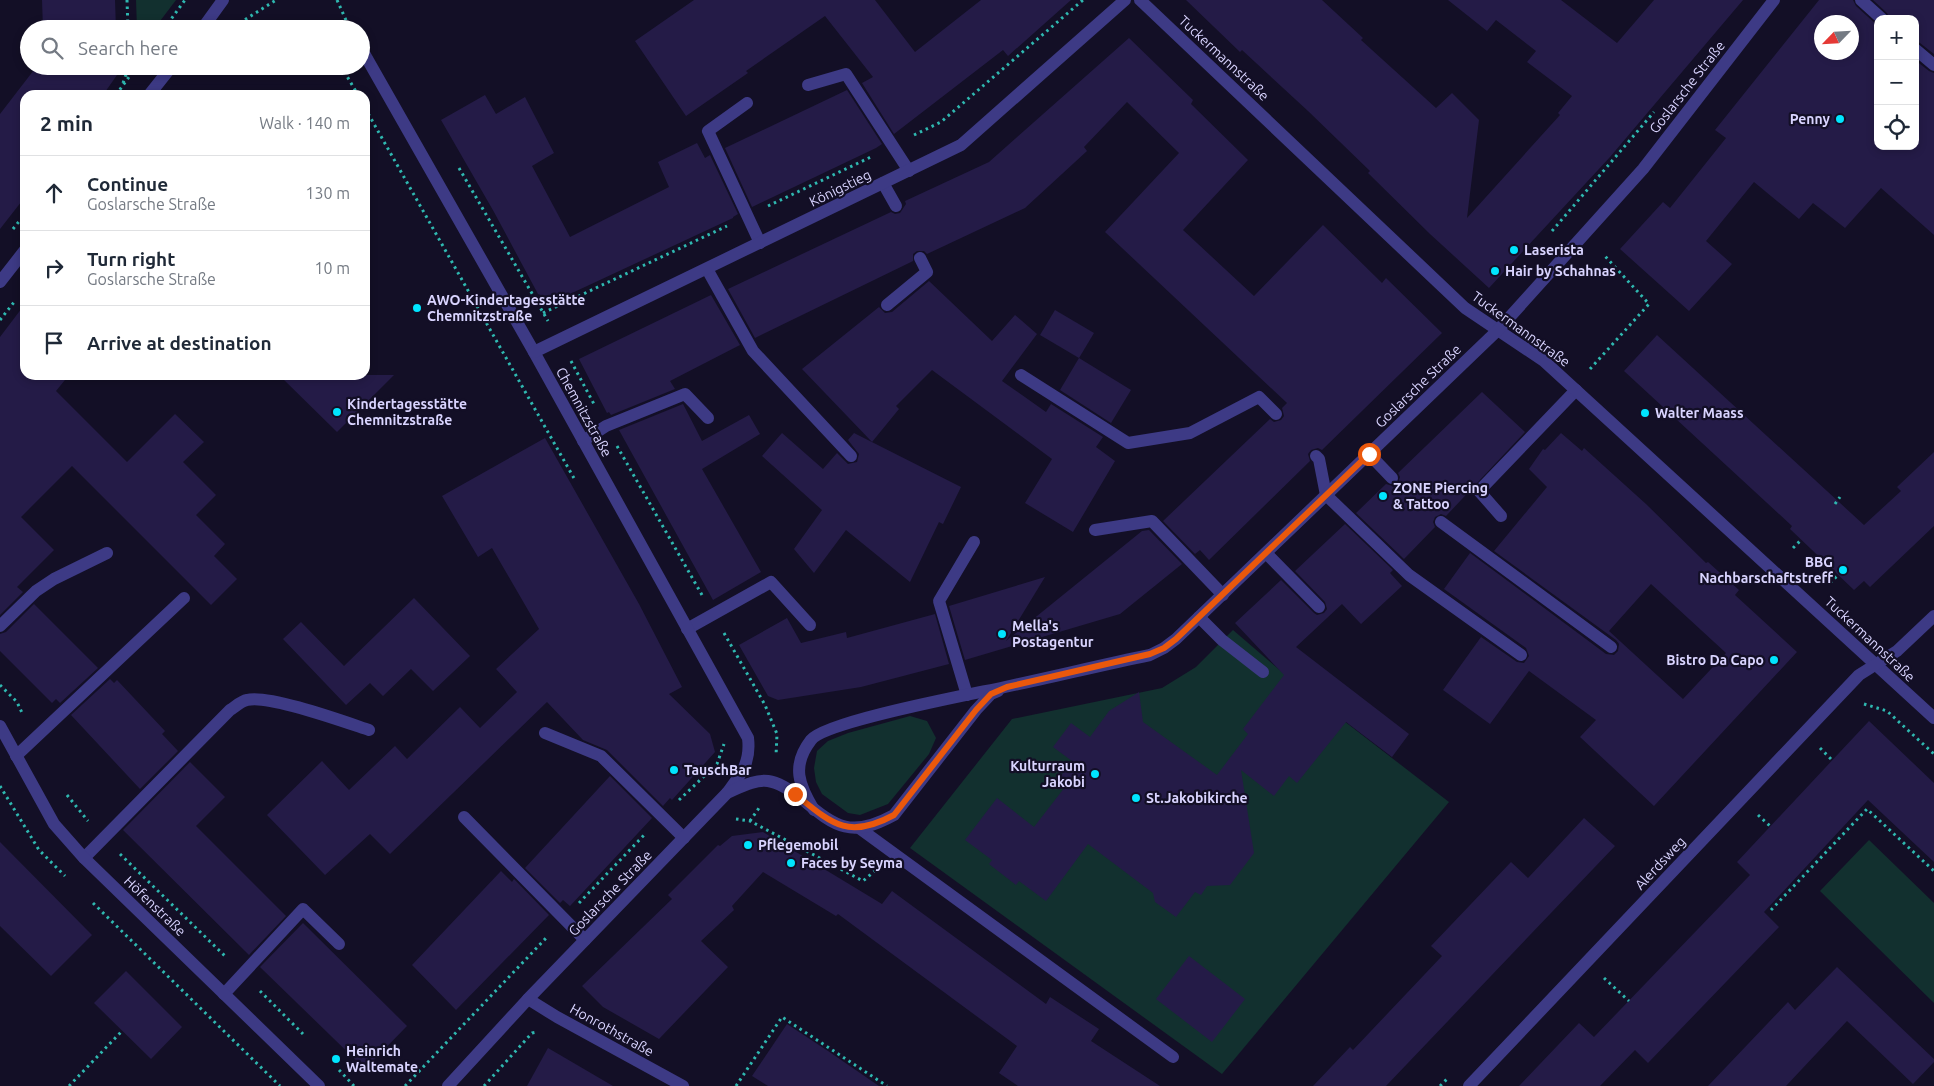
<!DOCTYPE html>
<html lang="en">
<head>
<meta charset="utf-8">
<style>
  :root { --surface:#fff; --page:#f2f2f3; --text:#1f2937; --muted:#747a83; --line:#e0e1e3 }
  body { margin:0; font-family:Ubuntu,sans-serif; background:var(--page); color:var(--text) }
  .controls { position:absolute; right:15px; top:15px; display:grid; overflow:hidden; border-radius:10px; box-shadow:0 2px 8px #0003 }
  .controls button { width:45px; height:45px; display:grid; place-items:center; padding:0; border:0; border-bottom:1px solid var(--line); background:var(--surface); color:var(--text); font:25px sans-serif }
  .compass { position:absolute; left:1814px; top:15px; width:45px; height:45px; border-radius:50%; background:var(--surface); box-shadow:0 2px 8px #0003; rotate:245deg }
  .stop { position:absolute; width:15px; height:15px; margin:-11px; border:4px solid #ea580c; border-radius:50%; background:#fff }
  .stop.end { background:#ea580c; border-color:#fff; box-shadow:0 1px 5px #0008 }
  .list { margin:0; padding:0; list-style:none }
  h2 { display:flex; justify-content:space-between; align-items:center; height:65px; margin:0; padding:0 20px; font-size:21px }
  h2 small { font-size:16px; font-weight:400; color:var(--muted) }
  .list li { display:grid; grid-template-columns:32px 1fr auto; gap:15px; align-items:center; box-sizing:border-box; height:75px; padding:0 20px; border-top:1px solid var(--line) }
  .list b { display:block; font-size:19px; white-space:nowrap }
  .list p { margin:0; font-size:16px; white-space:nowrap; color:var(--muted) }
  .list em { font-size:16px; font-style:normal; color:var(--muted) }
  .icon { flex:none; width:28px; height:28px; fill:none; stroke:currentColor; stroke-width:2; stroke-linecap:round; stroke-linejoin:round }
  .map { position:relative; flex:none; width:1934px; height:1086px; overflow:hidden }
  .search { position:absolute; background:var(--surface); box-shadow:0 2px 8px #0003; left:20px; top:20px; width:350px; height:55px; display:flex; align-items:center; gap:12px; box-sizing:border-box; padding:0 18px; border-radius:28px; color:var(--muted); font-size:19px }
  .panel { position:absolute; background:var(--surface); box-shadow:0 2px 8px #0003; left:20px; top:90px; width:350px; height:290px; border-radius:15px }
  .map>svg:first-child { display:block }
  .green { fill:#12302f }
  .building { fill:#241b47; fill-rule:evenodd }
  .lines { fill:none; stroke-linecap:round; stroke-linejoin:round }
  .path { stroke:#2fb8b0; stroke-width:3; stroke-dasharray:2.5 4; stroke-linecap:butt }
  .lane { stroke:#3d3a85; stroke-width:12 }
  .street { stroke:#3d3a85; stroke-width:12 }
  .route { stroke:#ea580c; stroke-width:6 }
  .poi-dot { fill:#00e5ff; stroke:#130f26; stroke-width:2 }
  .labels { text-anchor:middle; stroke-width:4.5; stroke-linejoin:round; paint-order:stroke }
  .street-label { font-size:14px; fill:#d9d4ff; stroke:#130f26 }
  .poi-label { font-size:14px; font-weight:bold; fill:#d9d4ff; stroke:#130f26; text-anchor:start }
</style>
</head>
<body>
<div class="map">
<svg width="1934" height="1086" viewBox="0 0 1934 1086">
  <rect width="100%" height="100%" fill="#130f26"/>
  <g class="green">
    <polygon points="136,0 176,0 154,29 137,29"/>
    <polygon points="1233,630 1296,684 1449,802 1222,1074 910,848 1012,719 1162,688 1196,667"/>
    <polygon points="910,716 927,721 936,738 929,754 888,804 860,815 848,813 822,794 816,782 814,768 817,751 828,741 848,733"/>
    <polygon points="1869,840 1934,903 1934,1003 1820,891"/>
  </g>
  <g class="building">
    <polygon points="42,0 115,0 116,29 43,29"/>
    <polygon points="694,0 875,0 915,52 981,0 1071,0 1008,56 1003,50 894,134 862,83 873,77 825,16 746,71 748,73 686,116 635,41"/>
    <polygon points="1186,0 1322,0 1363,38 1361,40 1436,108 1452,93 1479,120 1467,218 1560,115 1558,113 1572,96 1527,62 1536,51 1496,20 1487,31 1448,0 1561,0 1617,43 1654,0 1743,0 1610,157 1489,288 1430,234 1368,173 1370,171 1308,111 1242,50 1240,52"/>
    <path d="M1819,0H1853L1856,6L1878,26V146H1915V60L1929,71L1934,73V235L1881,188L1845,228L1813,203L1799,219L1754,182L1706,241L1732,264L1689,311L1620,249L1663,202L1670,208L1726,138L1715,130ZM1822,22H1852V52H1822Z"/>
    <polygon points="1873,0 1934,0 1934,54 1920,43 1915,41 1915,19 1890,19 1887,13"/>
    <polygon points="1129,38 1193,100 1191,104 1248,160 1183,230 1254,296 1323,225 1382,283 1386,278 1442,333 1322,450 1318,448 1311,450 1308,454 1310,461 1209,560 1200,550 1195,554 1163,521 1270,419 1274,422 1281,420 1284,416 1282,408 1287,403 1105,232 1179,153 1127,102 1084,147 1087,151 1025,208 927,254 924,251 917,251 913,254 913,261 909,263 755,338 728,289 891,212 895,214 900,213 906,204 905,201 989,162"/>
    <polygon points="37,66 116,66 117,75 103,95 25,95 25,197 0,229 0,114"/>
    <polygon points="847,90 882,144 876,148 752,207 725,148"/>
    <polygon points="485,95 496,114 525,97 554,153 532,166 570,237 669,187 658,162 697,143 705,158 710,155 738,214 733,217 733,218 557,300 538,294 494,212 441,120"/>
    <polygon points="929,281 992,341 1015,315 1037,334 1002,381 1046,412 1051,404 1103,437 1096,447 1115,461 1073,532 1025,503 1052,459 932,370 896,406 899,409 872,442 802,369 879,307 885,313 892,312"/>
    <polygon points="711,295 740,345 670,381 675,389 611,415 609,412 607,413 579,359"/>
    <polygon points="25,304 25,375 69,375 56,391 127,462 175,414 204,442 183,462 216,495 196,515 225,544 214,556 237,579 211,605 72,466 21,517 54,550 17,587 23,592 0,615 0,337"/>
    <polygon points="1055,310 1094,333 1079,358 1040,335"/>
    <polygon points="1657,335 1864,525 1901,491 1897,487 1934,452 1934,526 1870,587 1864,581 1854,590 1790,529 1792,526 1624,371"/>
    <polygon points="1079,358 1131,390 1111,423 1060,390"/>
    <polygon points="279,375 394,375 337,432"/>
    <polygon points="1482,392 1525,432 1446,516 1441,514 1435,517 1433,522 1435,527 1404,559 1356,513 1386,484 1393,486 1398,483 1400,477 1398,473"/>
    <polygon points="683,404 702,441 749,415 760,434 702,469 761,572 713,600 619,430"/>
    <polygon points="782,433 823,469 837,453 848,464 857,462 859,454 848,440 854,433 961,487 943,524 939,522 910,582 846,530 814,573 794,549 822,510 762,456"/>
    <path d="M1561,433L1582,451L1584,448L1646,504L1706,563L1708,562L1739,590L1735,595L1797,652L1654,806L1580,737L1596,720L1529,671L1490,724L1443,690L1481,637L1517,662L1524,663L1529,656L1526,648L1444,589L1470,553L1606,654L1614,655L1618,651L1619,644L1616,640L1494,551L1547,487L1529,469L1543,449L1545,450ZM1651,584L1726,653L1683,699L1609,631Z"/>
    <polygon points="545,438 639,604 682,687 669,694 710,734 715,752 672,800 670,798 663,806 607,750 583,740 547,702 390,854 370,834 325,875 267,815 322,761 349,790 395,746 407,759 460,707 480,728 517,692 496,669 539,629 492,548 478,557 442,496"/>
    <polygon points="1345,524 1393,570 1390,573 1402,586 1361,624 1342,604 1296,647 1409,734 1392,757 1346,722 1297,783 1289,776 1274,796 1241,770 1254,853 1230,885 1207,886 1201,895 1195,892 1176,917 1155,902 1153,893 1088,844 1046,901 1019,881 1016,885 989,864 992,860 965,840 997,798 1034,827 1065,787 1057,781 1072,761 1053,747 1071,723 1090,737 1109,711 1139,692 1143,722 1217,775 1248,734 1243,729 1284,675 1235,623 1281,580 1314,613 1317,615 1324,613 1327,609 1325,602 1295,571"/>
    <polygon points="1149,530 1182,564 1120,614 965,660 949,606 1045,577 1006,641 1142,531"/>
    <polygon points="414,598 470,656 433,691 411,669 383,696 370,683 346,705 283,639 301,622 344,666"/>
    <polygon points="34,604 98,668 60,703 56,699 52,703 0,651 0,634 6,632"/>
    <polygon points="935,614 949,664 861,687 778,700 768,696 739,645 787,618 801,643 846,632 847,638"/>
    <polygon points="110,679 114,683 117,680 165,731 162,734 178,751 140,789 71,715"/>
    <polygon points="1869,721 1934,783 1934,862 1868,800 1764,912 1779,927 1648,1063 1635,1050 1600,1086 1519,1086 1579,1023 1594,1037 1750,875 1737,862"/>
    <polygon points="190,762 225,797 196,826 286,916 249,955 123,830"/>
    <polygon points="610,776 652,818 570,906 563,900 560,903 525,868"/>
    <polygon points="1584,818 1615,846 1386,1086 1313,1086 1350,1047 1353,1050 1442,956 1431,946 1511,862 1528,878"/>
    <polygon points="763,832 882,904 892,891 1046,1004 1050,997 1099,1029 1091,1041 1160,1086 1018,1086 999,1073 1017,1046 838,914 836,916 763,872 732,906 734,910 701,941 728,967 659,1039 603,1007 582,986 672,899 668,895 718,845 720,846 732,836"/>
    <polygon points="0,842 92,935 51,976 0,926"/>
    <polygon points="501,871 512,882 514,879 549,915 456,1010 412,965"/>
    <polygon points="303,923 407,1026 365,1069 260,967"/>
    <polygon points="1189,956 1245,999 1212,1042 1156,999"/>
    <polygon points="1837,967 1934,1059 1934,1062 1913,1084 1847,1021 1786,1086 1708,1086 1788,1002 1795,1010"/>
    <polygon points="126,971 182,1027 151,1059 94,1003"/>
    <polygon points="787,1024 828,1051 879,1086 768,1086 752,1076"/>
    <polygon points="548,1048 613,1086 527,1086"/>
  </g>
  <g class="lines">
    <g class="path">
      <polyline points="127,0 128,29"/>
      <polyline points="337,0 350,29"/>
      <polyline points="164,29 185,0"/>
      <polyline points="236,29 246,19 276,0"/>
      <polyline points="341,66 358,95"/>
      <polyline points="195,71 200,66"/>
      <polyline points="123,83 129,66"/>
      <polyline points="116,95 137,66"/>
      <polyline points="365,108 575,480"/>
      <polyline points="914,135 941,122 1083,0"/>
      <polyline points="459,168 548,321"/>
      <polyline points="768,206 873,156"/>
      <polyline points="13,229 25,214"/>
      <polyline points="1552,231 1654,112"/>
      <polyline points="543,313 727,226"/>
      <polyline points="0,320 15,301"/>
      <polyline points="571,361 595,406"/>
      <polyline points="1590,369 1649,304 1604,255"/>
      <polyline points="617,446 702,595"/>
      <polyline points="1835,504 1840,497"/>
      <polyline points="1793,548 1801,540"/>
      <polyline points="1830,583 1838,575"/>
      <polyline points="724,633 765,705 777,734 776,756"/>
      <polyline points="0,685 17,702 23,715"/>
      <polyline points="1864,704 1887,711 1934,754"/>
      <polyline points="1820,748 1832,760"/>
      <polyline points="0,786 39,850 65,876"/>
      <polyline points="67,795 88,821"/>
      <polyline points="679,800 717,764 724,744"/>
      <polyline points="1758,815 1770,826"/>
      <polyline points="736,819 750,821 863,881 877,869"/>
      <polyline points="750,821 761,805"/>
      <polyline points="120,854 227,958"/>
      <polyline points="93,903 280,1086"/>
      <polyline points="579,903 646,833"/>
      <polyline points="1771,910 1867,809 1934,871"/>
      <polyline points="1604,978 1629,1001"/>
      <polyline points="260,991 303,1034"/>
      <polyline points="339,1070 354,1086"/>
      <polyline points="69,1086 122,1031"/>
      <polyline points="405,1086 548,936"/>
      <polyline points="484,1086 532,1033 537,1032"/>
      <polyline points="736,1086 782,1017 887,1086"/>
      <polyline points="1440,1086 1447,1079"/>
    </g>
    <g class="lane">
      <polyline points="1861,0 1882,19"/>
      <polyline points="1915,49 1934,65"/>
      <polyline points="808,85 846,74 909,171"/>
      <polyline points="747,103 708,131 760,243"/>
      <polyline points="883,183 896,206"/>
      <polyline points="707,269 753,351 851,456"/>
      <polyline points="887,305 927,272 920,258"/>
      <polyline points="1021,375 1128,443 1190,433 1259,397 1276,414"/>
      <polyline points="583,441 606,426 685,394 708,418"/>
      <polyline points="1369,454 1392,478"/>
      <polyline points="1316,456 1319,459 1326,495 1409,575 1521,655"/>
      <polyline points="1501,516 1479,491 1576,390"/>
      <polyline points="1441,522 1611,647"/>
      <polyline points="1095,530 1152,521 1223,595"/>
      <polyline points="1266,553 1319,607"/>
      <polyline points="1199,617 1222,640 1263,672"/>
      <polyline points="0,626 36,591 54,579 107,553"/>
      <polyline points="687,629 771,582 810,625"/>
      <polyline points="967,695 939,601 974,542"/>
      <polyline points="545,733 601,756 684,838"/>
      <polyline points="16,756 184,598"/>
      <polyline points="464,817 585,940"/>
      <polyline points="859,828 1173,1057"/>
      <path d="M84,858L230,710C235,707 241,701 247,700C268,694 345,722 369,730"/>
      <polyline points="224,994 303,909 339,944"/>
    </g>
    <g class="street">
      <polyline points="1140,0 1465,308 1544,361 1934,718"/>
      <polyline points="202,29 223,0"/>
      <path d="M361,48L534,352L748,738C751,763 741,774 727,793"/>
      <polyline points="149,95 172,66"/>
      <polyline points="0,282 25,250"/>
      <polyline points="534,352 961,145 1125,0"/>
      <polyline points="0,726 54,824 84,858 319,1086"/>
      <path d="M814,810C799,785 791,766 811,740C826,721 973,694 1005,687C1053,677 1101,665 1150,655L1164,648L1176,639L1498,330L1643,169L1774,0"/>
      <polyline points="528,999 557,1017 683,1086"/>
      <path d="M448,1086L528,999L727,793C739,788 755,779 768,781C781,783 792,791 802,799C836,828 852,838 894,815L976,710L991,694L998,691"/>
      <polyline points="1469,1086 1859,675 1897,651 1934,616"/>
    </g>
  </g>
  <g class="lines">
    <path class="route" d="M795,794C832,824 848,840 894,815L976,710L991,694L1007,687L1150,654L1164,648L1176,639L1369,454"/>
  </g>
  <g class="poi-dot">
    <circle cx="1840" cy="119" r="5"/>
    <circle cx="1514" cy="250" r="5"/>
    <circle cx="1495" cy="271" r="5"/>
    <circle cx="417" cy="308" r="5"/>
    <circle cx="337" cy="412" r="5"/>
    <circle cx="1645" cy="413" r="5"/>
    <circle cx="1383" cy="496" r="5"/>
    <circle cx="1843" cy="570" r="5"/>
    <circle cx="1002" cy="634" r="5"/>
    <circle cx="1774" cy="660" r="5"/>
    <circle cx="674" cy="770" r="5"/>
    <circle cx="1095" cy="774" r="5"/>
    <circle cx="1136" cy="798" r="5"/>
    <circle cx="748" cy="845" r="5"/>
    <circle cx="791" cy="863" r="5"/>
    <circle cx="336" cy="1059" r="5"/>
  </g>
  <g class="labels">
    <g class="street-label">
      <text transform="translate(1224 58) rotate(43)" y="5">Tuckermannstraße</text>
      <text transform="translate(1687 87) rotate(-52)" y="5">Goslarsche Straße</text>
      <text transform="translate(840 188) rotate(-26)" y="5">Königstieg</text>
      <text transform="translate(1521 329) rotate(36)" y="5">Tuckermannstraße</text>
      <text transform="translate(1418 386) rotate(-44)" y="5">Goslarsche Straße</text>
      <text transform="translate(584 412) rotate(61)" y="5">Chemnitzstraße</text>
      <text transform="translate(1870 639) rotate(43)" y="5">Tuckermannstraße</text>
      <text transform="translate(1660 863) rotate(-47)" y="5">Alerdsweg</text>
      <text transform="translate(610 893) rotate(-46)" y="5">Goslarsche Straße</text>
      <text transform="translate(155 906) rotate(44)" y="5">Höfenstraße</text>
      <text transform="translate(612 1030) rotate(29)" y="5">Honrothstraße</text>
    </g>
    <g class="poi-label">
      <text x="1830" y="124" text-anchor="end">Penny</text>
      <text x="1524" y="255">Laserista</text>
      <text x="1505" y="276">Hair by Schahnas</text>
      <text x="427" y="305">AWO-Kindertagesstätte<tspan x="427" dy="16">Chemnitzstraße</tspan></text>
      <text x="347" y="409">Kindertagesstätte<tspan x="347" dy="16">Chemnitzstraße</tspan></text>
      <text x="1655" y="418">Walter Maass</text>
      <text x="1393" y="493">ZONE Piercing<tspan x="1393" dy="16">&amp; Tattoo</tspan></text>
      <text x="1833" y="567" text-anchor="end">BBG<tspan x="1833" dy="16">Nachbarschaftstreff</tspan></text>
      <text x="1012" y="631">Mella's<tspan x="1012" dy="16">Postagentur</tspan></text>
      <text x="1764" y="665" text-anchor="end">Bistro Da Capo</text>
      <text x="1085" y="771" text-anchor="end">Kulturraum<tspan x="1085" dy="16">Jakobi</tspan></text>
      <text x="684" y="775">TauschBar</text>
      <text x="1146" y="803">St.Jakobikirche</text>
      <text x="758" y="850">Pflegemobil</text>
      <text x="801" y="868">Faces by Seyma</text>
      <text x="346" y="1056">Heinrich<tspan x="346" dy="16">Waltemate</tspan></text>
    </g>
  </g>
</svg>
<div class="controls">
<button>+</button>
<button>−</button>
<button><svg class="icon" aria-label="locate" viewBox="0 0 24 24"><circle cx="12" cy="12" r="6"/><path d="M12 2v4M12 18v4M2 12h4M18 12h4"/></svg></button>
</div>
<svg class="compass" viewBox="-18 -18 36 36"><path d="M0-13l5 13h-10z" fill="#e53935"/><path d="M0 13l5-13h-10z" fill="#747a83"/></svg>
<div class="stop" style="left:1369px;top:454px"></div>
<div class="stop end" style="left:795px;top:794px"></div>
<div class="search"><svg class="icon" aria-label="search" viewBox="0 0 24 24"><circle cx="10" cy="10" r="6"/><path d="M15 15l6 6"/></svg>Search here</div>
<section class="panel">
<h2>2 min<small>Walk · 140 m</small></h2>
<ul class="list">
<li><svg class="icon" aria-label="ahead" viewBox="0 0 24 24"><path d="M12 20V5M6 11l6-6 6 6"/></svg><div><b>Continue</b><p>Goslarsche Straße</p></div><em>130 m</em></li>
<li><svg class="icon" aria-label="right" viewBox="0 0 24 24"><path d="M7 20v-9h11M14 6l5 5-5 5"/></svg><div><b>Turn right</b><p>Goslarsche Straße</p></div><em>10 m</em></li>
<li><svg class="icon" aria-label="arrive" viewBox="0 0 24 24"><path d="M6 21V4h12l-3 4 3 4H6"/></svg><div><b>Arrive at destination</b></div></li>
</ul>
</section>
</div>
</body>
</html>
